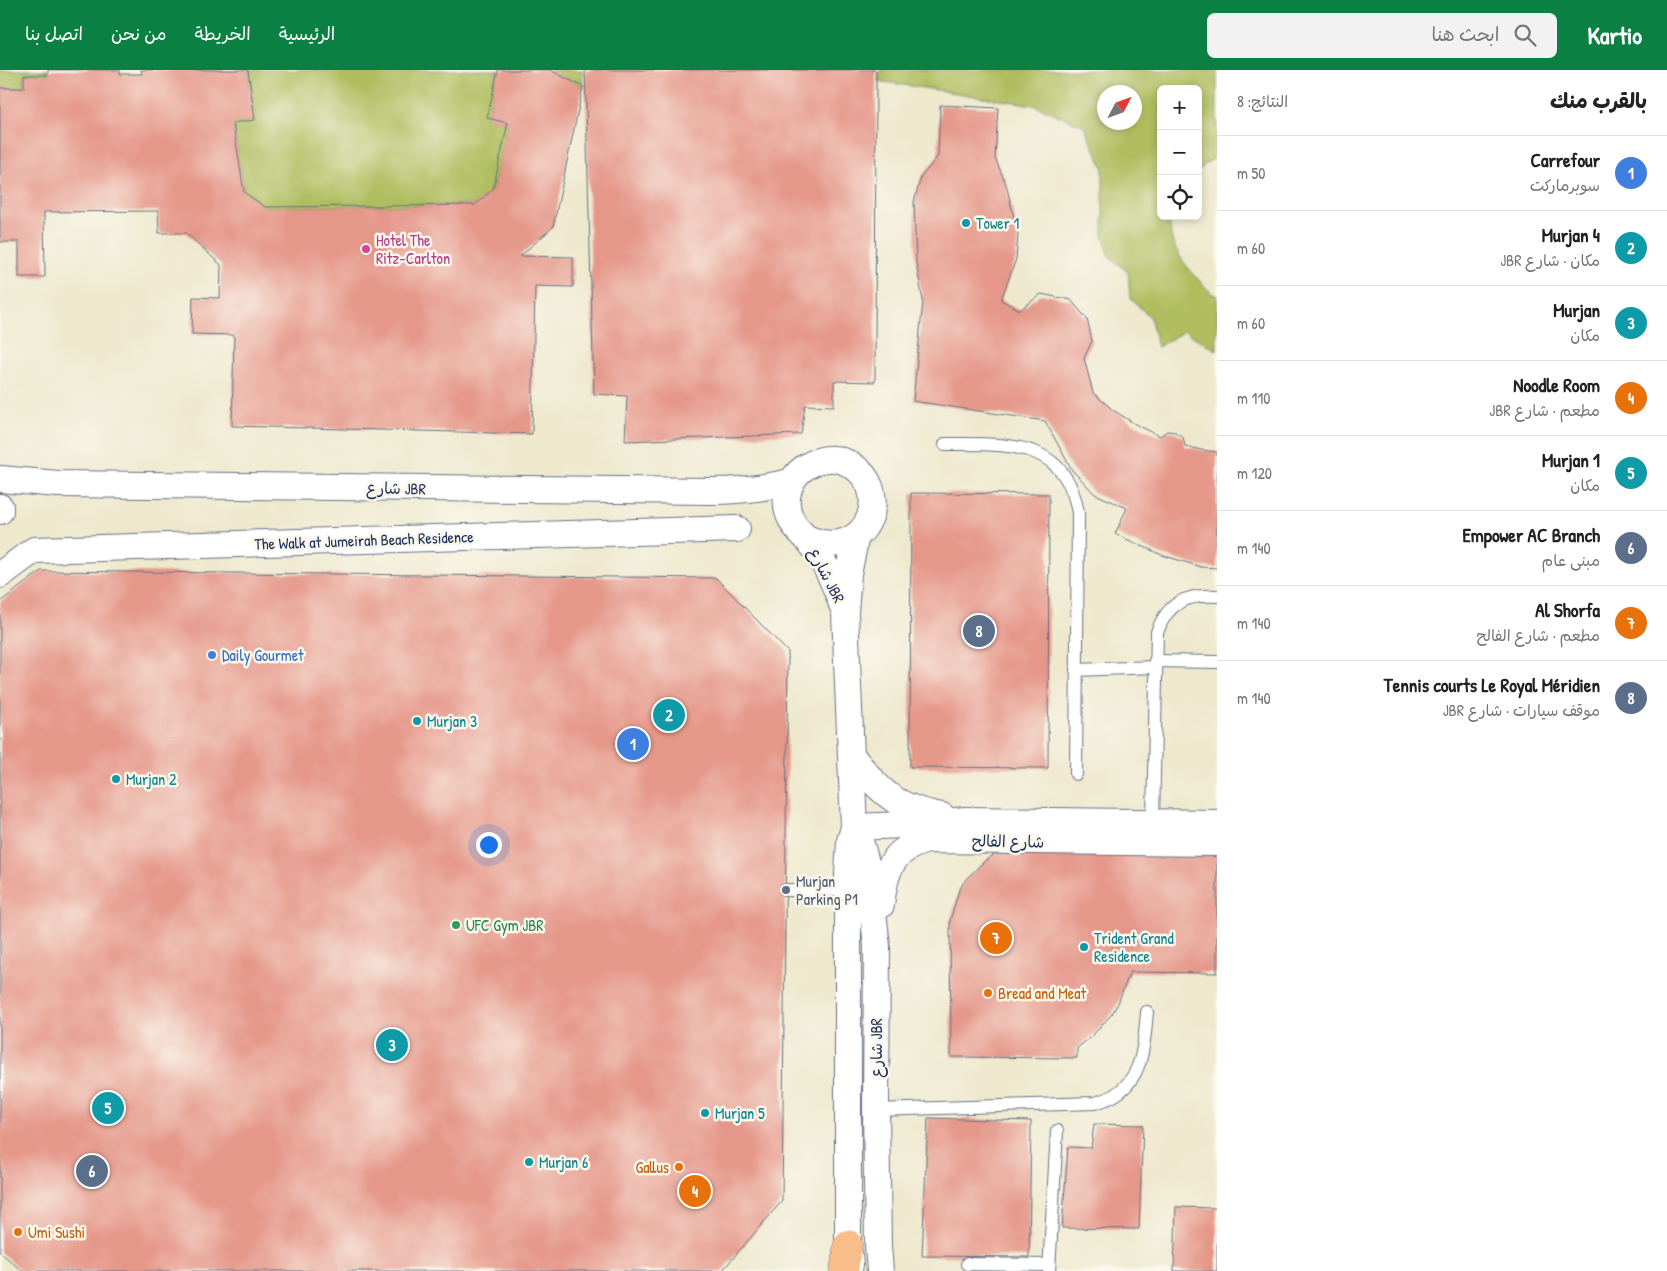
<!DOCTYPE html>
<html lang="ar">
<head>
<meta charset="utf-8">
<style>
  :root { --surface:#fff; --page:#f2f2f2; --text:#222; --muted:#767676; --line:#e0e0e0; --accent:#0b8043 }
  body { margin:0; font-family:"Patrick Hand","Playpen Sans Arabic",sans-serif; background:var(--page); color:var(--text); direction:rtl }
  .controls { position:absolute; right:15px; top:15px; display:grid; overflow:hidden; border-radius:8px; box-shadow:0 2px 8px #0003 }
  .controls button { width:45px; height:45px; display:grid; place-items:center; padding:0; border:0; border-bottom:1px solid var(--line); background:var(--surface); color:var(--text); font:25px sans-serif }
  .compass { position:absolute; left:1097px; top:15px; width:45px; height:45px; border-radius:50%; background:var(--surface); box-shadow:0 2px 8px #0003; rotate:49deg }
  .you { position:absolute; left:488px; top:774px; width:18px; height:18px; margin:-12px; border:4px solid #fff; border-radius:50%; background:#1a73e8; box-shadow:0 0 0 8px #1a73e833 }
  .badge { display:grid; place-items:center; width:32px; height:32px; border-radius:50%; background:var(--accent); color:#fff; font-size:16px; font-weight:700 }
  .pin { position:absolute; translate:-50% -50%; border:2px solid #fff; box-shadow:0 1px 5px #0006 }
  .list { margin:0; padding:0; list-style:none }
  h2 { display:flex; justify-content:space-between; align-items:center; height:65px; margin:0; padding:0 20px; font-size:21px }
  h2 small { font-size:16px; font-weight:400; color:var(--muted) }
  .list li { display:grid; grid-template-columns:32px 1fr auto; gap:15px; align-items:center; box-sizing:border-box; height:75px; padding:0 20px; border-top:1px solid var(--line) }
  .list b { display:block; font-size:19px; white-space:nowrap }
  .list p { margin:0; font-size:16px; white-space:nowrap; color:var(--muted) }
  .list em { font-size:16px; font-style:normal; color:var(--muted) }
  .icon { flex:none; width:28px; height:28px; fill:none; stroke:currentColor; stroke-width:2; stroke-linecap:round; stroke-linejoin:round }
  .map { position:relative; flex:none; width:1217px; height:1201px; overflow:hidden; direction:ltr }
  header { display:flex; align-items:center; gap:30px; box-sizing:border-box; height:70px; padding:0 25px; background:var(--accent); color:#fff }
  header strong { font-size:24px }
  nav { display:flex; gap:28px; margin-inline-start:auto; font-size:18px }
  .search { width:350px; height:45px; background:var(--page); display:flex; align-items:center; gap:12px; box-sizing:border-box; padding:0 18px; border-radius:8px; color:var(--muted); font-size:19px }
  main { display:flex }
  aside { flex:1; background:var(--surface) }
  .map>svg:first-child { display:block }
  .green { fill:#afbd5f; stroke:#65765e; fill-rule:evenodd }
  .building { fill:#e5988a }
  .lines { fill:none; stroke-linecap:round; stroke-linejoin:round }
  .lane-casing { stroke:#657085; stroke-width:14 }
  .street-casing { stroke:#657085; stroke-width:28 }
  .primary-casing { stroke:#657085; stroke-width:29 }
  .lane { stroke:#fff; stroke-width:12 }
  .street { stroke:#fff; stroke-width:26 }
  .primary { stroke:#f8bd89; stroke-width:28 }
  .culture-dot { fill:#0f9aa8; stroke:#fbf7ec; stroke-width:2 }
  .hotel-dot { fill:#d1479c; stroke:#fbf7ec; stroke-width:2 }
  .shop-dot { fill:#3f7fe0; stroke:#fbf7ec; stroke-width:2 }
  .service-dot { fill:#5c6f8a; stroke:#fbf7ec; stroke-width:2 }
  .leisure-dot { fill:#2e9e5b; stroke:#fbf7ec; stroke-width:2 }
  .food-dot { fill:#e8710a; stroke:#fbf7ec; stroke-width:2 }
  .labels { text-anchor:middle; stroke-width:5; stroke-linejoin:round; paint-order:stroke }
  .culture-label { font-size:16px; fill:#0d838f; stroke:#fbf7ec; text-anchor:start }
  .hotel-label { font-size:16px; fill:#b23c85; stroke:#fbf7ec; text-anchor:start }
  .street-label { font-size:16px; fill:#1b2f5e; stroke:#fbf7ec }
  .shop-label { font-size:16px; fill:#366cbe; stroke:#fbf7ec; text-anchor:start }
  .service-label { font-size:16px; fill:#4e5e75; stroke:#fbf7ec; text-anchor:start }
  .leisure-label { font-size:16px; fill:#27864d; stroke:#fbf7ec; text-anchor:start }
  .food-label { font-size:16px; fill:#c56008; stroke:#fbf7ec; text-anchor:start }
</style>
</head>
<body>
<header>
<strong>Kartio</strong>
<div class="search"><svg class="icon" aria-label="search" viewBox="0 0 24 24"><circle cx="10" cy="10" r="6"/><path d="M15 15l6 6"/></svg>ابحث هنا</div>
<nav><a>الرئيسية</a><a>الخريطة</a><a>من نحن</a><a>اتصل بنا</a></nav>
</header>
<main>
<aside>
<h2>بالقرب منك<small>النتائج: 8</small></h2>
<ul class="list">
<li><span class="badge" style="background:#3f7fe0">1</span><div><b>Carrefour</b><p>سوبرماركت</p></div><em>50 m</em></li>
<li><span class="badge" style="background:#0f9aa8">2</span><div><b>Murjan 4</b><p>مكان · شارع JBR</p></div><em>60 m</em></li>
<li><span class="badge" style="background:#0f9aa8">3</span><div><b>Murjan</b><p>مكان</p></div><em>60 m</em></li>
<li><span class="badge" style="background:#e8710a">4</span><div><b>Noodle Room</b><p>مطعم · شارع JBR</p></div><em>110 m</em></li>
<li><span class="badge" style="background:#0f9aa8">5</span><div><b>Murjan 1</b><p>مكان</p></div><em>120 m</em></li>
<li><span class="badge" style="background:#5c6f8a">6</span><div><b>Empower AC Branch</b><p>مبنى عام</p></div><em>140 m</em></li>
<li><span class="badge" style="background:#e8710a">7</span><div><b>Al Shorfa</b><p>مطعم · شارع الفالح</p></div><em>140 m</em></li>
<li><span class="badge" style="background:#5c6f8a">8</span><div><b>Tennis courts Le Royal Méridien</b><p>موقف سيارات · شارع JBR</p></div><em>140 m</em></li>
</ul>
</aside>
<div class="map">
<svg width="1217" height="1201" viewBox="0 0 1217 1201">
  <rect width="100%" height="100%" fill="#fbf7ec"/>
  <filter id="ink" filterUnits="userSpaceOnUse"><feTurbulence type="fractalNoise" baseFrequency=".02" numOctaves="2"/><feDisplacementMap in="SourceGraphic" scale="10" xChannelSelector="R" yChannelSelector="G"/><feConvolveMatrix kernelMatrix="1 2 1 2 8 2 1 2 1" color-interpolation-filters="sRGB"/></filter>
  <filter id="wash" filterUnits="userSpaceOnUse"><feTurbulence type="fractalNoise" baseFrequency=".0096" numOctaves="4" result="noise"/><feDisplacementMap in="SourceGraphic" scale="20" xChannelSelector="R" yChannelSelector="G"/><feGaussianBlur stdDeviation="1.12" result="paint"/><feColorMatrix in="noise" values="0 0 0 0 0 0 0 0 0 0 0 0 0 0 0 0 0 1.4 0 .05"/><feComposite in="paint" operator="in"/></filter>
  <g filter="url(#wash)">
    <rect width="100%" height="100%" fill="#eee8cd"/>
    <g class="green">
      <polygon points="0,0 48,0 48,5 24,5 24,18 0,18"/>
      <polygon points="248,0 498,0 487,48 508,53 493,119 475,135 265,137 244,122 233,53 255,50"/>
      <polygon points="550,0 582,0 583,17"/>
      <path d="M880,0H1217V87L1205,94L1198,102V19H1161V146H1170C1167,181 1190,200 1212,224L1217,225V280L1184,261L1158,277L1150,247L1130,228L1128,202L1110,187L1103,165V97L1084,56L1034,35L878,11ZM1104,22H1134V52H1104Z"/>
    </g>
    <g id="blocks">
      <g class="building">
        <polygon points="48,0 120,0 120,4 142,4 141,0 248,0 255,50 233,53 244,122 265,137 475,135 493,119 508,53 487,48 498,0 550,0 583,17 553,157 520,186 573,187 573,217 535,216 532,364 232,356 234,265 192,264 193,227 220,228 221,195 186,163 159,163 158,141 44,142 45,207 19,207 19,172 0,172 0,18 24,18 24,5 48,5"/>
        <polygon points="585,0 876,0 875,312 834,311 834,336 805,335 801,364 625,371 627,326 594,324"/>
        <polygon points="940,35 998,38 995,88 1006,114 1018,164 1016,189 1001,230 1020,240 1041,224 1071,230 1087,249 1092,271 1084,288 1093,323 1113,340 1135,354 1160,366 1167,361 1175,362 1183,367 1185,376 1201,380 1217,382 1217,498 1201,497 1162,485 1115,464 1127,438 1095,424 1072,400 1045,351 913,331 923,231 916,192 914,132 921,107 938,86"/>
        <polygon points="911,423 1049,424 1048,698 910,697"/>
        <polygon points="41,501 716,508 788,582 782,1131 722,1201 22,1201 0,1182 0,532"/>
        <polygon points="1001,780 1217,782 1217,903 1130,902 1118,933 1112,944 1091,967 1077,978 1077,988 951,987 950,851 959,820 966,809 986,790"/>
        <polygon points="928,1048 1031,1051 1029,1187 922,1186"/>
        <polygon points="1094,1054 1143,1055 1139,1159 1062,1158 1068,1077 1091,1078"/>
        <polygon points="1176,1137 1217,1138 1217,1201 1174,1201"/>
      </g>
    </g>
  </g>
  <g filter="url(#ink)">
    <use href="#blocks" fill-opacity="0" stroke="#657085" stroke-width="1"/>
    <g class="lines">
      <g class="lane-casing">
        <g id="lane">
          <path d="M945,374C1004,375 1066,367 1078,443L1076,704"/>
          <polyline points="1155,591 1217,592"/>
          <polyline points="1076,600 1155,597"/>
          <path d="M1153,752L1157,562C1168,532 1187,524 1217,526"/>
          <polyline points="786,820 848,820"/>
          <path d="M876,1040L1095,1033C1101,1031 1108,1029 1113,1026C1144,1008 1144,973 1147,942"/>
          <polyline points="967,1194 1049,1195"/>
          <polyline points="1049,1201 1057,1061"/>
        </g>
      </g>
      <g class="street-casing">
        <g id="street">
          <path d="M0,409L58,414L711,421C738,421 764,418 791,412"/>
          <polyline points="0,437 0,441"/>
          <path d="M807,468C869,496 899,413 843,391C830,386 816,390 804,398C788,409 782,432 791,449C794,457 800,461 805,467C811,472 815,479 819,485C829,501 837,519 843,537"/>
          <polyline points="0,505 34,480 737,459"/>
          <path d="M851,685C880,722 895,738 942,746"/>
          <polyline points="854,757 928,754 965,750 1217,753"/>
          <polyline points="855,760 860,771 868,800 877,876 876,1040 878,1176 880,1201"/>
          <path d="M881,835C885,801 891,779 928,770L1217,773"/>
          <polyline points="850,1195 848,1174 848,803 850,771 854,757 845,543 848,504 856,466"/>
        </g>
      </g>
      <g class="primary-casing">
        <polyline id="primary" points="844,1201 848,1174"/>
      </g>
      <use href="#lane" class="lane"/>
      <use href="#street" class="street"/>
      <use href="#primary" class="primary"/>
    </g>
  </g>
  <g class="culture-dot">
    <circle cx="966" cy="153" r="5"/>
    <circle cx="417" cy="651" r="5"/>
    <circle cx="116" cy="709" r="5"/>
    <circle cx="1084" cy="877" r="5"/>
    <circle cx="705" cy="1043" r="5"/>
    <circle cx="529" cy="1092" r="5"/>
  </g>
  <circle class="hotel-dot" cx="366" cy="179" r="5"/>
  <circle class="shop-dot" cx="212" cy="585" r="5"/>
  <circle class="service-dot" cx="786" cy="820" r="5"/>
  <circle class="leisure-dot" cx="456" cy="855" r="5"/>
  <g class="food-dot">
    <circle cx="988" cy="923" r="5"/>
    <circle cx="679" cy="1097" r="5"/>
    <circle cx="18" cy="1162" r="5"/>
  </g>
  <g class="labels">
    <g class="culture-label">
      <text x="976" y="159">Tower 1</text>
      <text x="427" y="657">Murjan 3</text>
      <text x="126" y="715">Murjan 2</text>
      <text x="1094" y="874">Trident Grand<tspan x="1094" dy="18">Residence</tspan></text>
      <text x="715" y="1049">Murjan 5</text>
      <text x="539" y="1098">Murjan 6</text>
    </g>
    <g class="hotel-label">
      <text x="376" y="176">Hotel The<tspan x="376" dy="18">Ritz-Carlton</tspan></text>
    </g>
    <g class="street-label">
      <text transform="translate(396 418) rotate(1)" y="6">شارع JBR</text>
      <text transform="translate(364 470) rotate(-2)" y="6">The Walk at Jumeirah Beach Residence</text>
      <text transform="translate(827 505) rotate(63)" y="6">شارع JBR</text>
      <text transform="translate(1008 771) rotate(1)" y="6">شارع الفالح</text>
      <text transform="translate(876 978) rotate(-90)" y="6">شارع JBR</text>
    </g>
    <g class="shop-label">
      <text x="222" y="591">Daily Gourmet</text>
    </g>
    <g class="service-label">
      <text x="796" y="817">Murjan<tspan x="796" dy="18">Parking P1</tspan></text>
    </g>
    <g class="leisure-label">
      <text x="466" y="861">UFC Gym JBR</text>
    </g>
    <g class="food-label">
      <text x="998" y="929">Bread and Meat</text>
      <text x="669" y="1103" text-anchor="end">Gallus</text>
      <text x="28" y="1168">Umi Sushi</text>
    </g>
  </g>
</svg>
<div class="controls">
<button>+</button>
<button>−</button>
<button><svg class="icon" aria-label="locate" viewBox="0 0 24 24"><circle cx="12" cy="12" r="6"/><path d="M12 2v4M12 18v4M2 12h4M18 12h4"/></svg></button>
</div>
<svg class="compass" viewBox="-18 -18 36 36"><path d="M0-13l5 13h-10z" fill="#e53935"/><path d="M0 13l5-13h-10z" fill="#767676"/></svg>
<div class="you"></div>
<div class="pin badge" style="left:633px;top:674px;background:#3f7fe0">1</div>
<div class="pin badge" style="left:669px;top:645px;background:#0f9aa8">2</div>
<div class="pin badge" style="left:392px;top:975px;background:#0f9aa8">3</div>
<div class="pin badge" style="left:695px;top:1121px;background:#e8710a">4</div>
<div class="pin badge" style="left:108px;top:1038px;background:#0f9aa8">5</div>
<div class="pin badge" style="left:92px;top:1101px;background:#5c6f8a">6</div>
<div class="pin badge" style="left:996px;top:868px;background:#e8710a">7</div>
<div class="pin badge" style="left:979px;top:561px;background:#5c6f8a">8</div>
</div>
</main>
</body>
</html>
